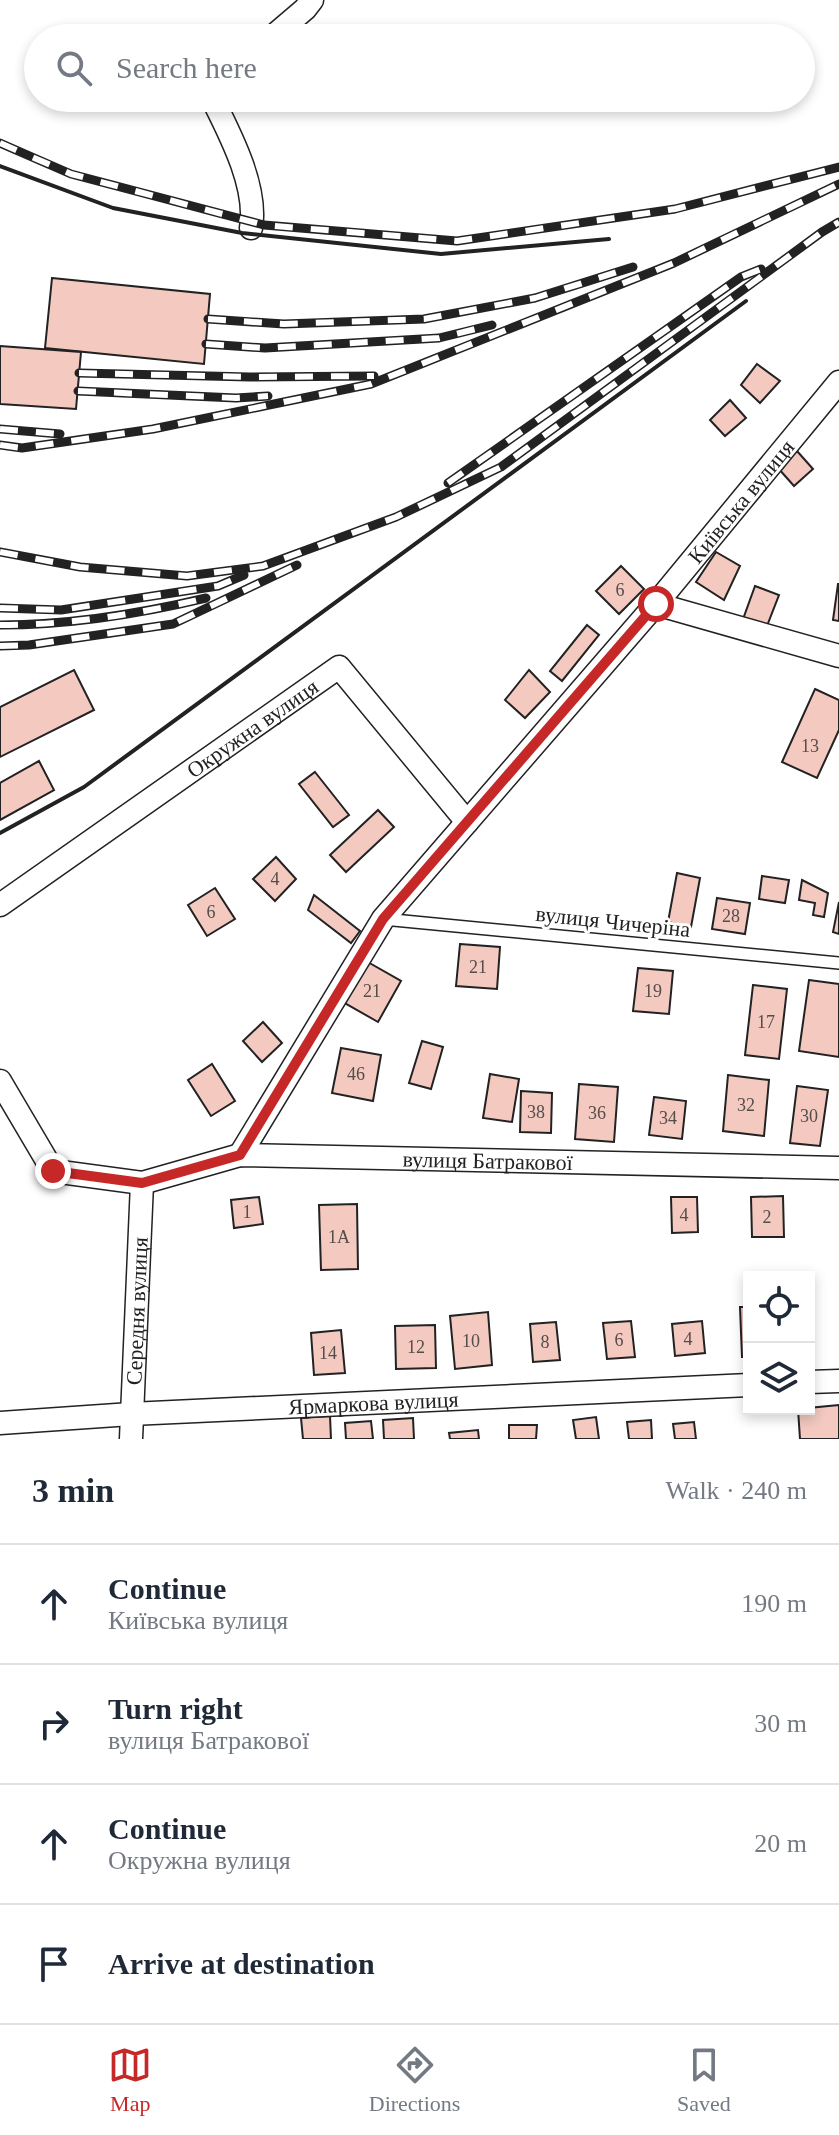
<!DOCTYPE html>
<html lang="en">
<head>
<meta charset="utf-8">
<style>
  :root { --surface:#fff; --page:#f6f6f7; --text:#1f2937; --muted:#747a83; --line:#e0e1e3; --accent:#c62828 }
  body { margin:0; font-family:"Times New Roman",serif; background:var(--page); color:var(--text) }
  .controls { position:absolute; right:24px; bottom:24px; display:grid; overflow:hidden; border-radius:0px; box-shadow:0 4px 12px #0003 }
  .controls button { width:72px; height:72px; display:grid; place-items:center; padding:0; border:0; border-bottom:2px solid var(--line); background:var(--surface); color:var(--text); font:40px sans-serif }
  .stop { position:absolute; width:24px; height:24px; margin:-18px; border:6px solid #c62828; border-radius:50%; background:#fff }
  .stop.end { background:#c62828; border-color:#fff; box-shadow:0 2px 8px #0008 }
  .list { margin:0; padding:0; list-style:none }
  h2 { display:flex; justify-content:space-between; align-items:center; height:104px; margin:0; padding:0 32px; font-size:34px }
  h2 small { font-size:26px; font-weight:400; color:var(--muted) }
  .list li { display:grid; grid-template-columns:52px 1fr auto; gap:24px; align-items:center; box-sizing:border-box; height:120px; padding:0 32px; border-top:2px solid var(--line) }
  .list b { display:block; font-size:30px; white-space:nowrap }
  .list p { margin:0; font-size:26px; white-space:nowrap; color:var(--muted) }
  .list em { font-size:26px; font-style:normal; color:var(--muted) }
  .icon { flex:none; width:44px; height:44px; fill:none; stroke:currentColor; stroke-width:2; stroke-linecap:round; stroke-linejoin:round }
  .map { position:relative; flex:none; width:839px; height:1439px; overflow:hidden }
  .search { position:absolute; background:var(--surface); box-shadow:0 4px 12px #0003; left:24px; right:24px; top:24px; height:88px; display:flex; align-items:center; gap:20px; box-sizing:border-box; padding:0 28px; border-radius:44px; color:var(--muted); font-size:30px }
  .sheet { height:584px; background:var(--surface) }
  nav { display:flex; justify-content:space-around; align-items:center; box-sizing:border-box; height:112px; border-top:2px solid var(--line); background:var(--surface); font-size:22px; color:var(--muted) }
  nav a { display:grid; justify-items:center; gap:4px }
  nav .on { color:var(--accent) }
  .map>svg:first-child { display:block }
  .building { fill:#f3c9c0; stroke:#222; stroke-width:2 }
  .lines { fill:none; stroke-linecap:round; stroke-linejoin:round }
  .lane-casing { stroke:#222; stroke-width:14 }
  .street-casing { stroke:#222; stroke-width:25 }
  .lane { stroke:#fff; stroke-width:11 }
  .street { stroke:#fff; stroke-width:22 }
  .rail-casing { stroke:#222; stroke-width:9 }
  .rail { stroke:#fff; stroke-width:6; stroke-dasharray:18; stroke-linecap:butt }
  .wall { stroke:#222; stroke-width:4 }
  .route { stroke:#c62828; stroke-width:10 }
  .labels { text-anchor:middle; stroke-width:6; stroke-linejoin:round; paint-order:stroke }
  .number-label { font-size:18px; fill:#564c4a }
  .street-label { font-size:22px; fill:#222; stroke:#fff }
</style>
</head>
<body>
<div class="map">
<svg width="839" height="1439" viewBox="0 0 839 1439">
  <rect width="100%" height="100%" fill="#fff"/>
  <g class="building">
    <polygon points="52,278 210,294 204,364 45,348"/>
    <polygon points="0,346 81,352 76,409 0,404"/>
    <polygon points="757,364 780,381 760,403 741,385"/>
    <polygon points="730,400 746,418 725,436 710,420"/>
    <polygon points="797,451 813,469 794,486 778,468"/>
    <polygon points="716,552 740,566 724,600 696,582"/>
    <polygon points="621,566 644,589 619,614 596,591"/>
    <polygon points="838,584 839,584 839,621 833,620"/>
    <polygon points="755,586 779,595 765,631 742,622"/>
    <polygon points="587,625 599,635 562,681 550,671"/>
    <polygon points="74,670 94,710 0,757 0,707"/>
    <polygon points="529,670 550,692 525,718 505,700"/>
    <polygon points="815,689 839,700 839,730 817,778 782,762"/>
    <polygon points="39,761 54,790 0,820 0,783"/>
    <polygon points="315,772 349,815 333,827 299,784"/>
    <polygon points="378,810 394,827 346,872 330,855"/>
    <polygon points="276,857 296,879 275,901 253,879"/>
    <polygon points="677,873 700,878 691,927 668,922"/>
    <polygon points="762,876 789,880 785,903 759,899"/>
    <polygon points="802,880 828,893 824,917 813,915 815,903 799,900"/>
    <polygon points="215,888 235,919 207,936 188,905"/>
    <polygon points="314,895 360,931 351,943 308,910"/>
    <polygon points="717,898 750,903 745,934 712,929"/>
    <polygon points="839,902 839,934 833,932"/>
    <polygon points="460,944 500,947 497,989 456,986"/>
    <polygon points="366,961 401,981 378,1022 343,1002"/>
    <polygon points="638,968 673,971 669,1014 633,1011"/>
    <polygon points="809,980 839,984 839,1057 799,1051"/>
    <polygon points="753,985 787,989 779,1059 745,1055"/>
    <polygon points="263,1022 282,1043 262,1062 243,1041"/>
    <polygon points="422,1041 443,1047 431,1089 409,1083"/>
    <polygon points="341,1048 381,1055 373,1101 332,1093"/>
    <polygon points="212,1064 235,1101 211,1116 188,1080"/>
    <polygon points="490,1074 519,1079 512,1122 483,1118"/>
    <polygon points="728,1075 769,1080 764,1136 723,1131"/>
    <polygon points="579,1084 618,1087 614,1142 575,1139"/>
    <polygon points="797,1086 828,1090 820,1146 790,1143"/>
    <polygon points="521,1091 552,1093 551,1133 520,1132"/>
    <polygon points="654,1097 686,1101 682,1139 649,1135"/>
    <polygon points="783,1196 784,1237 752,1237 751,1197"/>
    <polygon points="259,1197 263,1224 234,1228 231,1200"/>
    <polygon points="671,1197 697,1197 698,1232 672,1233"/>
    <polygon points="357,1204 358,1269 321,1270 319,1205"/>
    <polygon points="740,1307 749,1307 749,1357 742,1357"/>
    <polygon points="488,1312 492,1365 455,1369 450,1316"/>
    <polygon points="631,1321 635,1357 607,1359 603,1323"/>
    <polygon points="702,1321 705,1353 675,1356 672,1324"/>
    <polygon points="556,1322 560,1360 533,1362 530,1324"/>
    <polygon points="435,1325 436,1368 396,1369 395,1326"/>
    <polygon points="341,1330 345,1373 314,1375 311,1333"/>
    <polygon points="839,1405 839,1439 800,1439 798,1409"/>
    <polygon points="330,1416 331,1439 303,1439 301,1418"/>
    <polygon points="596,1417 599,1439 576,1439 573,1420"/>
    <polygon points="413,1418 414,1439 384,1439 383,1420"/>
    <polygon points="651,1420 652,1439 629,1439 627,1422"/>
    <polygon points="371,1421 373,1439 346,1439 345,1423"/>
    <polygon points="694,1422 696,1439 675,1439 673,1424"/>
    <polygon points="509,1425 537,1425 536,1439 509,1439"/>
    <polygon points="478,1430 479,1439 450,1439 449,1433"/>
  </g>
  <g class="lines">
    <g class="lane-casing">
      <polyline id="lane" points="383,919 839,963"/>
    </g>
    <g class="street-casing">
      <g id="street">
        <polyline points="271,38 305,9 312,0"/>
        <path d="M212,98C230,134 258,187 251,228"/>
        <polyline points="656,604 839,656"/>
        <path id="s1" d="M0,905L339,667L467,822"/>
        <path id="s2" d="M0,1081L53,1171L142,1183L240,1155L839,1168"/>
        <path id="s3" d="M240,1155L383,919L656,604L839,382"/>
        <polyline points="809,1382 839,1381"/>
        <path id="s4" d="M0,1423L131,1414L749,1385"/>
        <path id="s5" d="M131,1439L142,1183"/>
      </g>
    </g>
    <use href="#lane" class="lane"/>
    <use href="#street" class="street"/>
    <g class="rail-casing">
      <g id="rail">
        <polyline points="0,143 71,174 264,225 457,241 675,209 839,167"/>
        <polyline points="208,319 284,324 424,319 535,298 633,267"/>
        <polyline points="206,344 265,348 439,338 492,325"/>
        <polyline points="79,373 250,377 374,376"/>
        <polyline points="78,391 236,398 268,396"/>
        <polyline points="0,429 60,434"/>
        <polyline points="0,445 22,448 153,429 371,384 674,263 839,184"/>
        <polyline points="448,483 741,277 761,269"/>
        <polyline points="0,552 80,567 187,576 263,566 396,517 501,467 822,232 839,222"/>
        <polyline points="0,608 61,610 218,586 244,575"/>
        <path d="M0,625C69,625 139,614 206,598"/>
        <polyline points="0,646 29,645 173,624 297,565"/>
      </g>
    </g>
    <use href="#rail" class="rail"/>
    <g class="wall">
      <polyline points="0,166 113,208 242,233 441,254 609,239"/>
      <polyline points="0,833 84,787 746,301"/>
    </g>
  </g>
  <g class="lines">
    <polyline class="route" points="53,1171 142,1183 240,1155 383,919 656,604"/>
  </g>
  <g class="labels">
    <g class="number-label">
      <text x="620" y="596">6</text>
      <text x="810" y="752">13</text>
      <text x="275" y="885">4</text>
      <text x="211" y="918">6</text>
      <text x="731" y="922">28</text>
      <text x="478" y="973">21</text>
      <text x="372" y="997">21</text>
      <text x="653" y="997">19</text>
      <text x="766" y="1028">17</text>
      <text x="356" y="1080">46</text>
      <text x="746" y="1111">32</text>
      <text x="536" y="1118">38</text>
      <text x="597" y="1119">36</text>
      <text x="809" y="1122">30</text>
      <text x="668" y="1124">34</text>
      <text x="247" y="1218">1</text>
      <text x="684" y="1221">4</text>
      <text x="767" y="1223">2</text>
      <text x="339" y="1243">1А</text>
      <text x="688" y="1345">4</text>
      <text x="619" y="1346">6</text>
      <text x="471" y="1347">10</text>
      <text x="545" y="1348">8</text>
      <text x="416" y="1353">12</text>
      <text x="328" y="1359">14</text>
    </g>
    <g class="street-label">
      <text dy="8" stroke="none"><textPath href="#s3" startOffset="826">Київська вулиця</textPath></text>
      <text dy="8" stroke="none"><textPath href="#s1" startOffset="308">Окружна вулиця</textPath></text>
      <text transform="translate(613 921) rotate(6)" y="8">вулиця Чичеріна</text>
      <text dy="8" stroke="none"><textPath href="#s2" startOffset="544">вулиця Батракової</textPath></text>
      <text dy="8" stroke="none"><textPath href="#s5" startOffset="128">Середня вулиця</textPath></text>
      <text dy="8" stroke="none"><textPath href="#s4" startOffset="374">Ярмаркова вулиця</textPath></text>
    </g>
  </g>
</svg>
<div class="controls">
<button><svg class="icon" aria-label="locate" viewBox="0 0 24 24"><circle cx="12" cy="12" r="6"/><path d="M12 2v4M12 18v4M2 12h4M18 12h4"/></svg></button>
<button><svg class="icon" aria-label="layers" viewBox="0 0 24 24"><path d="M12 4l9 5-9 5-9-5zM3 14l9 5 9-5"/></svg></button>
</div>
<div class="stop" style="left:656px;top:604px"></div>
<div class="stop end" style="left:53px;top:1171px"></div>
<div class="search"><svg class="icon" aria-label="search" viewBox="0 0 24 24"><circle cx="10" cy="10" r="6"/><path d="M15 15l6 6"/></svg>Search here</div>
</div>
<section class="sheet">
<h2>3 min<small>Walk · 240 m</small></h2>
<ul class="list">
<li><svg class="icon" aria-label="ahead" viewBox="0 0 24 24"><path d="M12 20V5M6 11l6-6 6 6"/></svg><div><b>Continue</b><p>Київська вулиця</p></div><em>190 m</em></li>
<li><svg class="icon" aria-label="right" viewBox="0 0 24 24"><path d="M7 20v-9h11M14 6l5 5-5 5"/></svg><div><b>Turn right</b><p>вулиця Батракової</p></div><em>30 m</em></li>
<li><svg class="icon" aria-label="ahead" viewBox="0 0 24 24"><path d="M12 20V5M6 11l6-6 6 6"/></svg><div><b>Continue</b><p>Окружна вулиця</p></div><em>20 m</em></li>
<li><svg class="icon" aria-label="arrive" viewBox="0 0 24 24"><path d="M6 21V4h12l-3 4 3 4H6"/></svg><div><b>Arrive at destination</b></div></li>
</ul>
</section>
<nav>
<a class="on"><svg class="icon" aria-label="map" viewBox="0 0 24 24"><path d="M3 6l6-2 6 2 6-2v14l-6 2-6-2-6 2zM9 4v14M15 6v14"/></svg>Map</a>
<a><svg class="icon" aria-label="directions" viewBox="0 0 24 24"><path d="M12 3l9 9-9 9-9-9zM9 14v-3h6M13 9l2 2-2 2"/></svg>Directions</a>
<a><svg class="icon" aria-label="saved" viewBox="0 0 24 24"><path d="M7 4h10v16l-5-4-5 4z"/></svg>Saved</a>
</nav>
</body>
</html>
